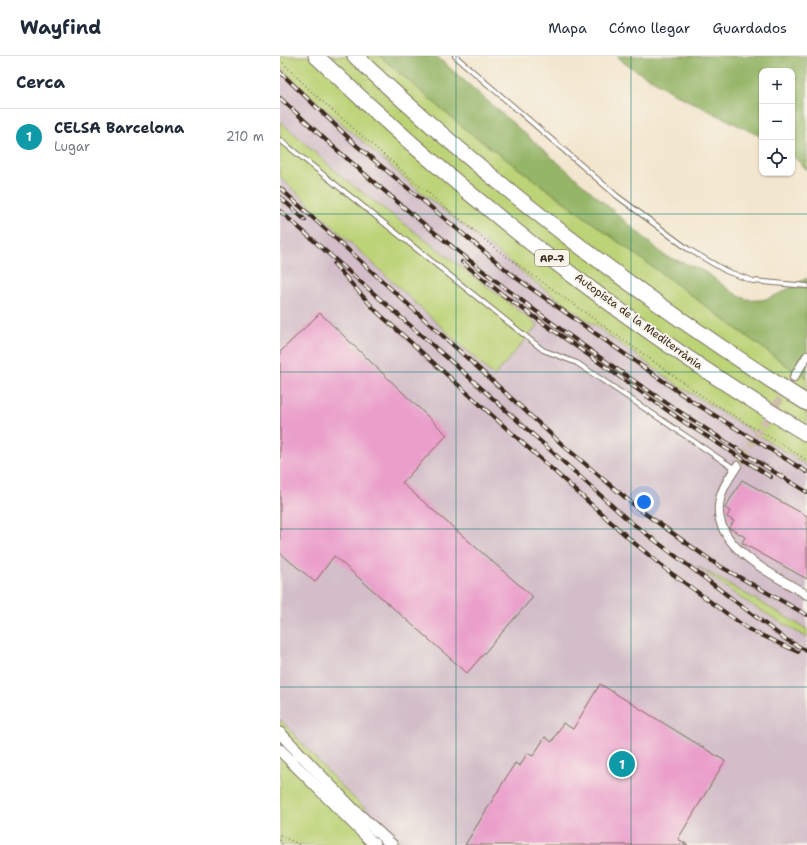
<!DOCTYPE html>
<html lang="es">
<head>
<meta charset="utf-8">
<style>
  :root { --surface:#fff; --page:#f2f2f3; --text:#1f2937; --muted:#747a83; --line:#e0e1e3; --accent:#b45309 }
  body { margin:0; font-family:"Shantell Sans",sans-serif; background:var(--page); color:var(--text) }
  .controls { position:absolute; right:12px; top:12px; display:grid; overflow:hidden; border-radius:8px; box-shadow:0 1px 3px #0004 }
  .controls button { width:36px; height:36px; display:grid; place-items:center; padding:0; border:0; border-bottom:1px solid var(--line); background:var(--surface); color:var(--text); font:20px sans-serif }
  .you { position:absolute; left:364px; top:446px; width:14px; height:14px; margin:-10px; border:3px solid #fff; border-radius:50%; background:#1a73e8; box-shadow:0 0 0 6px #1a73e833 }
  .badge { display:grid; place-items:center; width:26px; height:26px; border-radius:50%; background:var(--accent); color:#fff; font-size:13px; font-weight:700 }
  .pin { position:absolute; translate:-50% -50%; border:2px solid #fff; box-shadow:0 1px 4px #0006 }
  .list { margin:0; padding:0; list-style:none }
  h2 { display:flex; justify-content:space-between; align-items:center; height:52px; margin:0; padding:0 16px; font-size:17px }
  h2 small { font-size:13px; font-weight:400; color:var(--muted) }
  .list li { display:grid; grid-template-columns:26px 1fr auto; gap:12px; align-items:center; box-sizing:border-box; height:56px; padding:0 16px; border-top:1px solid var(--line) }
  .list b { display:block; font-size:15px; white-space:nowrap }
  .list p { margin:0; font-size:13px; white-space:nowrap; color:var(--muted) }
  .list em { font-size:13px; font-style:normal; color:var(--muted) }
  .icon { flex:none; width:22px; height:22px; fill:none; stroke:currentColor; stroke-width:2; stroke-linecap:round; stroke-linejoin:round }
  .map { position:relative; flex:none; width:527px; height:789px; overflow:hidden }
  header { display:flex; align-items:center; gap:24px; box-sizing:border-box; height:56px; padding:0 20px; background:var(--surface); border-bottom:1px solid var(--line) }
  header strong { font-size:19px }
  nav { display:flex; gap:22px; margin-inline-start:auto; font-size:14px }
  main { display:flex }
  aside { flex:1; background:var(--surface) }
  .map>svg:first-child { display:block }
  .industrial { fill:#d2bdc8 }
  .green { fill:#bcd377; stroke:#7c7e4a }
  .forest { fill:#95b568; stroke:#687043 }
  .building { fill:#ea9fca }
  .lines { fill:none; stroke-linecap:round; stroke-linejoin:round }
  .street-tunnel { stroke:#cec0ab; stroke-width:8; stroke-dasharray:8 4; stroke-linecap:butt }
  .lane-casing { stroke:#7b6c5c; stroke-width:6 }
  .street-casing { stroke:#7b6c5c; stroke-width:10 }
  .secondary-casing { stroke:#7b6c5c; stroke-width:13 }
  .highway-casing { stroke:#7b6c5c; stroke-width:17 }
  .path { stroke:#7b6c5c; stroke-width:1.5; stroke-dasharray:1 3; stroke-linecap:butt }
  .lane { stroke:#fff; stroke-width:4 }
  .street { stroke:#fff; stroke-width:8 }
  .secondary { stroke:#fff; stroke-width:11 }
  .highway { stroke:#fff; stroke-width:15 }
  .rail-casing { stroke:#3b2a1e; stroke-width:4 }
  .rail { stroke:#f7f3e8; stroke-width:2.5; stroke-dasharray:8; stroke-linecap:butt }
  .grid { fill:none; stroke:#0f766e; stroke-width:1; stroke-opacity:0.55 }
  .labels { text-anchor:middle; stroke-width:4; stroke-linejoin:round; paint-order:stroke }
  .shield { fill:#f7f3e8; stroke:#73665b; stroke-width:1 }
  .shield-label { font-size:10px; font-weight:bold; fill:#3b2a1e }
  .street-label { font-size:11px; fill:#3b2a1e; stroke:#f7f3e8 }
</style>
</head>
<body>
<header>
<strong>Wayfind</strong>
<nav><a>Mapa</a><a>Cómo llegar</a><a>Guardados</a></nav>
</header>
<main>
<aside>
<h2>Cerca<small></small></h2>
<ul class="list">
<li><span class="badge" style="background:#0f9aa8">1</span><div><b>CELSA Barcelona</b><p>Lugar</p></div><em>210 m</em></li>
</ul>
</aside>
<div class="map">
<svg width="527" height="789" viewBox="0 0 527 789">
  <rect width="100%" height="100%" fill="#f7f3e8"/>
  <filter id="ink" filterUnits="userSpaceOnUse"><feTurbulence type="fractalNoise" baseFrequency=".025" numOctaves="2"/><feDisplacementMap in="SourceGraphic" scale="8" xChannelSelector="R" yChannelSelector="G"/><feConvolveMatrix kernelMatrix="1 2 1 2 8 2 1 2 1" color-interpolation-filters="sRGB"/></filter>
  <filter id="wash" filterUnits="userSpaceOnUse"><feTurbulence type="fractalNoise" baseFrequency=".012" numOctaves="4" result="noise"/><feDisplacementMap in="SourceGraphic" scale="16" xChannelSelector="R" yChannelSelector="G"/><feGaussianBlur stdDeviation="0.9" result="paint"/><feColorMatrix in="noise" values="0 0 0 0 0 0 0 0 0 0 0 0 0 0 0 0 0 1.4 0 .05"/><feComposite in="paint" operator="in"/></filter>
  <g filter="url(#wash)">
    <rect width="100%" height="100%" fill="#f3e6ce"/>
    <polygon class="industrial" points="0,11 32,41 131,127 264,233 399,330 527,409 527,573 421,513 462,543 527,582 527,789 124,789 61,730 0,663 0,121 9,129 62,121 0,65"/>
    <g class="green">
      <polygon points="0,0 100,0 185,73 506,309 527,322 527,409 399,330 264,233 131,128 32,41 0,11"/>
      <polygon points="0,65 62,121 258,269 214,320 0,121"/>
      <polygon points="417,510 527,573 527,582 462,543"/>
      <polygon points="0,663 61,730 124,789 0,789"/>
    </g>
    <g class="forest">
      <path d="M100,0H156L385,200C398,205 411,209 423,215C443,226 459,250 486,243C500,239 514,229 527,222V322L506,309L185,73Z"/>
      <polygon points="337,0 527,0 527,114 512,99 512,15 482,15 482,81 397,39 344,7"/>
    </g>
    <g id="blocks">
      <g class="building">
        <polygon points="40,257 167,379 122,427 253,541 187,617 54,500 35,526 0,497 0,296"/>
        <polygon points="462,424 527,460 527,523 462,487 465,481 449,472 454,465 447,461 450,455 445,452"/>
        <polygon points="320,628 445,705 398,783 408,789 185,789 235,707 240,710 247,697 253,700 265,681 272,686 283,667 293,673"/>
      </g>
    </g>
  </g>
  <g filter="url(#ink)">
    <use href="#blocks" fill-opacity="0" stroke="#7b6c5c" stroke-width="1"/>
    <g class="lines">
      <polyline class="street-tunnel" points="457,410 514,321"/>
      <g class="lane-casing">
        <g id="lane">
          <polyline points="175,0 337,140 408,193 446,215 473,225 527,230"/>
          <polyline points="0,84 263,294 297,307 455,413"/>
        </g>
      </g>
      <g class="street-casing">
        <g id="street">
          <polyline points="514,321 527,300"/>
          <path d="M457,410C451,419 442,431 440,443C429,491 494,518 527,539"/>
        </g>
      </g>
      <g class="secondary-casing">
        <g id="secondary">
          <polyline points="0,677 73,753 112,789"/>
          <polyline points="0,694 95,789"/>
        </g>
      </g>
      <g class="highway-casing">
        <g id="highway">
          <path d="M36,0C184,141 351,273 527,378"/>
          <path d="M75,0C213,130 366,246 527,347"/>
        </g>
      </g>
      <g class="path">
        <polyline points="0,4 35,39 141,131 216,193 425,342 527,404"/>
        <polyline points="0,779 20,789"/>
        <polyline points="0,784 3,789"/>
      </g>
      <use href="#lane" class="lane"/>
      <use href="#street" class="street"/>
      <use href="#secondary" class="secondary"/>
      <use href="#highway" class="highway"/>
      <g class="rail-casing">
        <g id="rail">
          <polyline points="0,16 77,90 235,221 413,346 527,416"/>
          <path d="M0,42C160,192 339,323 527,436"/>
          <polyline points="0,132 285,391 360,454 436,508 527,559"/>
          <polyline points="0,141 25,164"/>
          <polyline points="0,155 190,322 348,464 505,583 527,595"/>
          <polyline points="182,206 223,239 404,366 491,421"/>
          <polyline points="54,208 96,255 353,486 387,514 468,573 518,596"/>
        </g>
      </g>
      <use href="#rail" class="rail"/>
    </g>
  </g>
  <path class="grid" d="M176,0V789M351,0V789M0,158H527M0,316H527M0,473H527M0,631H527"/>
  <g class="labels">
    <rect class="shield" x="255" y="194" width="34" height="16" rx="3"/>
    <g class="shield-label">
      <text x="272" y="206">AP-7</text>
    </g>
    <g class="street-label">
      <text transform="translate(359 265) rotate(36)" y="4">Autopista de la Mediterrània</text>
    </g>
  </g>
</svg>
<div class="controls">
<button>+</button>
<button>−</button>
<button><svg class="icon" aria-label="locate" viewBox="0 0 24 24"><circle cx="12" cy="12" r="6"/><path d="M12 2v4M12 18v4M2 12h4M18 12h4"/></svg></button>
</div>
<div class="you"></div>
<div class="pin badge" style="left:342px;top:708px;background:#0f9aa8">1</div>
</div>
</main>
</body>
</html>
